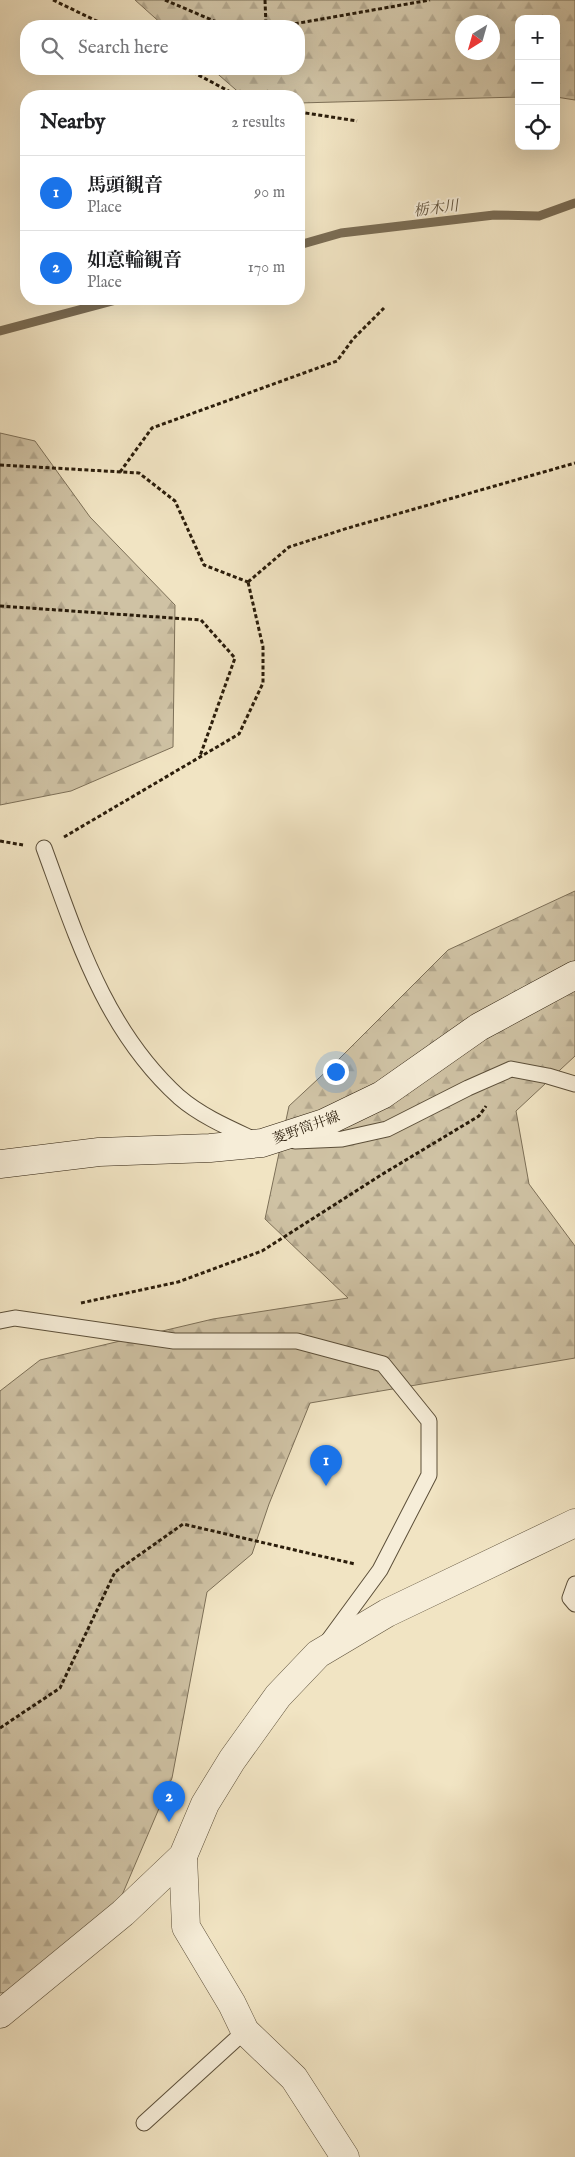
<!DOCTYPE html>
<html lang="en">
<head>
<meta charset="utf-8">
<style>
  :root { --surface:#fff; --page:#f6f6f6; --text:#202124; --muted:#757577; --line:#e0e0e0; --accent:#1a73e8 }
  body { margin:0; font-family:"IM FELL English","Noto Serif JP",serif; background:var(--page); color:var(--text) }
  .controls { position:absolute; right:15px; top:15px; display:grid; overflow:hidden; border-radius:10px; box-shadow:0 5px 20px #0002 }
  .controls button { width:45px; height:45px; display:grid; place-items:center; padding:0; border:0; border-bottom:1px solid var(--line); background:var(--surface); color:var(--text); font:25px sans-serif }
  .compass { position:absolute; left:455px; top:15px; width:45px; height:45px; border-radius:50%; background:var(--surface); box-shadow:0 5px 20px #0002; rotate:217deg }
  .you { position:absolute; left:335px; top:1071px; width:18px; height:18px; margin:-12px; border:4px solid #fff; border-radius:50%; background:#1a73e8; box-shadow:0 0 0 8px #1a73e833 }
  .badge { display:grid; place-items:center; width:32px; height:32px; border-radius:50%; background:var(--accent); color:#fff; font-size:16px; font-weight:700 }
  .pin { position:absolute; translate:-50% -41px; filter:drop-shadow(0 1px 2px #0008) }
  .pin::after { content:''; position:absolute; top:26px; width:18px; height:15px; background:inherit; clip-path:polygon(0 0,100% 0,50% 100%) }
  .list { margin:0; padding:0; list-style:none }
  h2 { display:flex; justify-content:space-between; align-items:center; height:65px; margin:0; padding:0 20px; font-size:21px }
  h2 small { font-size:16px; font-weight:400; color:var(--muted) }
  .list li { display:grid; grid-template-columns:32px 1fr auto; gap:15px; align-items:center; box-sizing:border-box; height:75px; padding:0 20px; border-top:1px solid var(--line) }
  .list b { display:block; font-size:19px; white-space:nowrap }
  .list p { margin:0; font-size:16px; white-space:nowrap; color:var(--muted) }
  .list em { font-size:16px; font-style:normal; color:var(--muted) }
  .icon { flex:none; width:28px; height:28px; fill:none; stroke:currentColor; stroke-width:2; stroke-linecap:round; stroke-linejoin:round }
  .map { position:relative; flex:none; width:575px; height:2157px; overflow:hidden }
  .search { position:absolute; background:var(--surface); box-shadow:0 5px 20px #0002; left:20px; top:20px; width:285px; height:55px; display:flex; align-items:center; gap:12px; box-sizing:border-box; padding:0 18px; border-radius:20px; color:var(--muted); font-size:19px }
  .panel { position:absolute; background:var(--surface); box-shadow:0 5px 20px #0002; left:20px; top:90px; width:285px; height:215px; border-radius:20px }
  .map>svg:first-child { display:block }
  .forest { fill:url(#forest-firs); stroke:#7d7058; fill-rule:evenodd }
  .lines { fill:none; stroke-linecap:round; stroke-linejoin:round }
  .stream { stroke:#7a6c54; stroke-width:9 }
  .service-casing { stroke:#5c4f39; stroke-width:17 }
  .minor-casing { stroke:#5c4f39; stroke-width:29 }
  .secondary-casing { stroke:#2b1d0b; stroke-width:29 }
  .path { stroke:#2b1d0b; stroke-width:3; stroke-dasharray:4 2.5; stroke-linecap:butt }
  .service { stroke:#f6edd8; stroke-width:15 }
  .minor { stroke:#f6edd8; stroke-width:28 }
  .secondary { stroke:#f6edd8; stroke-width:28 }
  .labels { text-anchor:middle; stroke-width:4; stroke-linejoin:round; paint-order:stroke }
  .street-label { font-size:14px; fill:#2b1d0b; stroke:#f6edd8 }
  .water-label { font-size:15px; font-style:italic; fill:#5f513b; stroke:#f6edd8 }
</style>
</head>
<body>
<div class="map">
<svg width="575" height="2157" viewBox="0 0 575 2157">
  <defs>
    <pattern id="forest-firs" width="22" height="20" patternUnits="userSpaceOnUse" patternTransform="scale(1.25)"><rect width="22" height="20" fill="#cfc2a4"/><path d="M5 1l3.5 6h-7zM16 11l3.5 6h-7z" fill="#b2a68c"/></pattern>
  </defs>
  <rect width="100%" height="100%" fill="#f1e4c3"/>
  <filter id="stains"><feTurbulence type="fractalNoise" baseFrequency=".004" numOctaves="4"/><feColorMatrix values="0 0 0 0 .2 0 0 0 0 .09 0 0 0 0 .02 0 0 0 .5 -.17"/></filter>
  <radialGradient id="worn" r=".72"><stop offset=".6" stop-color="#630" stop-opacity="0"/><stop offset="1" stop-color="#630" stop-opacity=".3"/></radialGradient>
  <g class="forest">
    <path d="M135,0H575V100L556,97V19H519V97L299,103V96H243L212,69H299V26H164ZM462,22H492V52H462Z"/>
    <polygon points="0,433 35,441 90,517 175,605 173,747 71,791 0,805"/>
    <polygon points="575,891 575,1056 516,1111 529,1184 575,1246 575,1358 310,1403 269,1504 252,1554 207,1592 172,1778 108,1928 10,1992 0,1993 0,1391 40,1360 213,1319 348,1298 265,1219 289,1106 333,1065 448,950"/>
  </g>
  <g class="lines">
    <g class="stream">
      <polyline points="299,245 341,233 494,215 539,216 575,203"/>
      <polyline points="0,331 120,299"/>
    </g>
    <g class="service-casing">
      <g id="service">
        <path d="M44,848C77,938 105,1030 179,1097C201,1116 229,1128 255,1140"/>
        <polyline points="295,1141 342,1139 387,1129 468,1088 511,1069 548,1076 575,1084"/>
        <polyline points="0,1321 15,1318 174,1341 297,1341 383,1364 429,1421 429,1475 380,1570 328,1641"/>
        <polyline points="575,1584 570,1598 575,1604"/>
        <polyline points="144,2123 245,2031"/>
      </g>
    </g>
    <g class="minor-casing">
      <g id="minor">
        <polyline points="183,1856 186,1927 232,2004 245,2031 294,2078 345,2157"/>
        <polyline points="0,2014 123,1913 183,1856 205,1804 232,1760 278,1696 318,1654 387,1613 575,1523"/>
      </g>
    </g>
    <g class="secondary-casing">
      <polyline id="secondary" points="0,1164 99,1152 210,1148 262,1143 324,1123 382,1095 479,1027 575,975"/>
    </g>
    <g class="path">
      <polyline points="53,0 107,26"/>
      <polyline points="165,0 226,26"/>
      <polyline points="265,0 266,26"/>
      <polyline points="282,26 430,0"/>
      <polyline points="187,69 238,96"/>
      <polyline points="299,112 357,121"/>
      <polyline points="0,465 139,473 175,501 204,565 248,582"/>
      <polyline points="120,472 152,428 337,361 353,339 384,308"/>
      <polyline points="248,582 289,547 348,528 575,463"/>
      <polyline points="0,606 201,620 235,658 200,756"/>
      <polyline points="64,837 239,734 263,683 263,647 248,582"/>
      <polyline points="0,841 23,845"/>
      <polyline points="81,1303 178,1282 262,1251 381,1175 479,1116 486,1106"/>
      <polyline points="0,1728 60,1688 115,1572 183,1524 355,1564"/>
    </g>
    <use href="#service" class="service"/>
    <use href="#minor" class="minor"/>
    <use href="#secondary" class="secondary"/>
  </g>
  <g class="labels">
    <g class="street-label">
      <text transform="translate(306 1127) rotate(-20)" y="5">菱野筒井線</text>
    </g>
    <g class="water-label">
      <text transform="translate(436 208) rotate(-7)" y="5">栃木川</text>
    </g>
  </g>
  <rect width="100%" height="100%" filter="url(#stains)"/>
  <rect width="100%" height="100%" fill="url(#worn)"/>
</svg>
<div class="controls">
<button>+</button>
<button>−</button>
<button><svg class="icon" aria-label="locate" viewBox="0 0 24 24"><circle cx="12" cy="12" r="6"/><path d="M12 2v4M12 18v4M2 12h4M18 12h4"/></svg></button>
</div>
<svg class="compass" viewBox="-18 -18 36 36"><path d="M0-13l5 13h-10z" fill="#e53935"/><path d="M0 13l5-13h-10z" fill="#757577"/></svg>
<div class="you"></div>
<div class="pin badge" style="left:326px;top:1486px">1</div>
<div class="pin badge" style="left:169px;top:1822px">2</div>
<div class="search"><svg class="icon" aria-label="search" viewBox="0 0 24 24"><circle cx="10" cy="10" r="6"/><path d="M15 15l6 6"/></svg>Search here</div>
<section class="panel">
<h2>Nearby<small>2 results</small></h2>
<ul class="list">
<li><span class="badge">1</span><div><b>馬頭観音</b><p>Place</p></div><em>90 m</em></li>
<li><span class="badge">2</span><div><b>如意輪観音</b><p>Place</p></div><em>170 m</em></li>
</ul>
</section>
</div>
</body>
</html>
